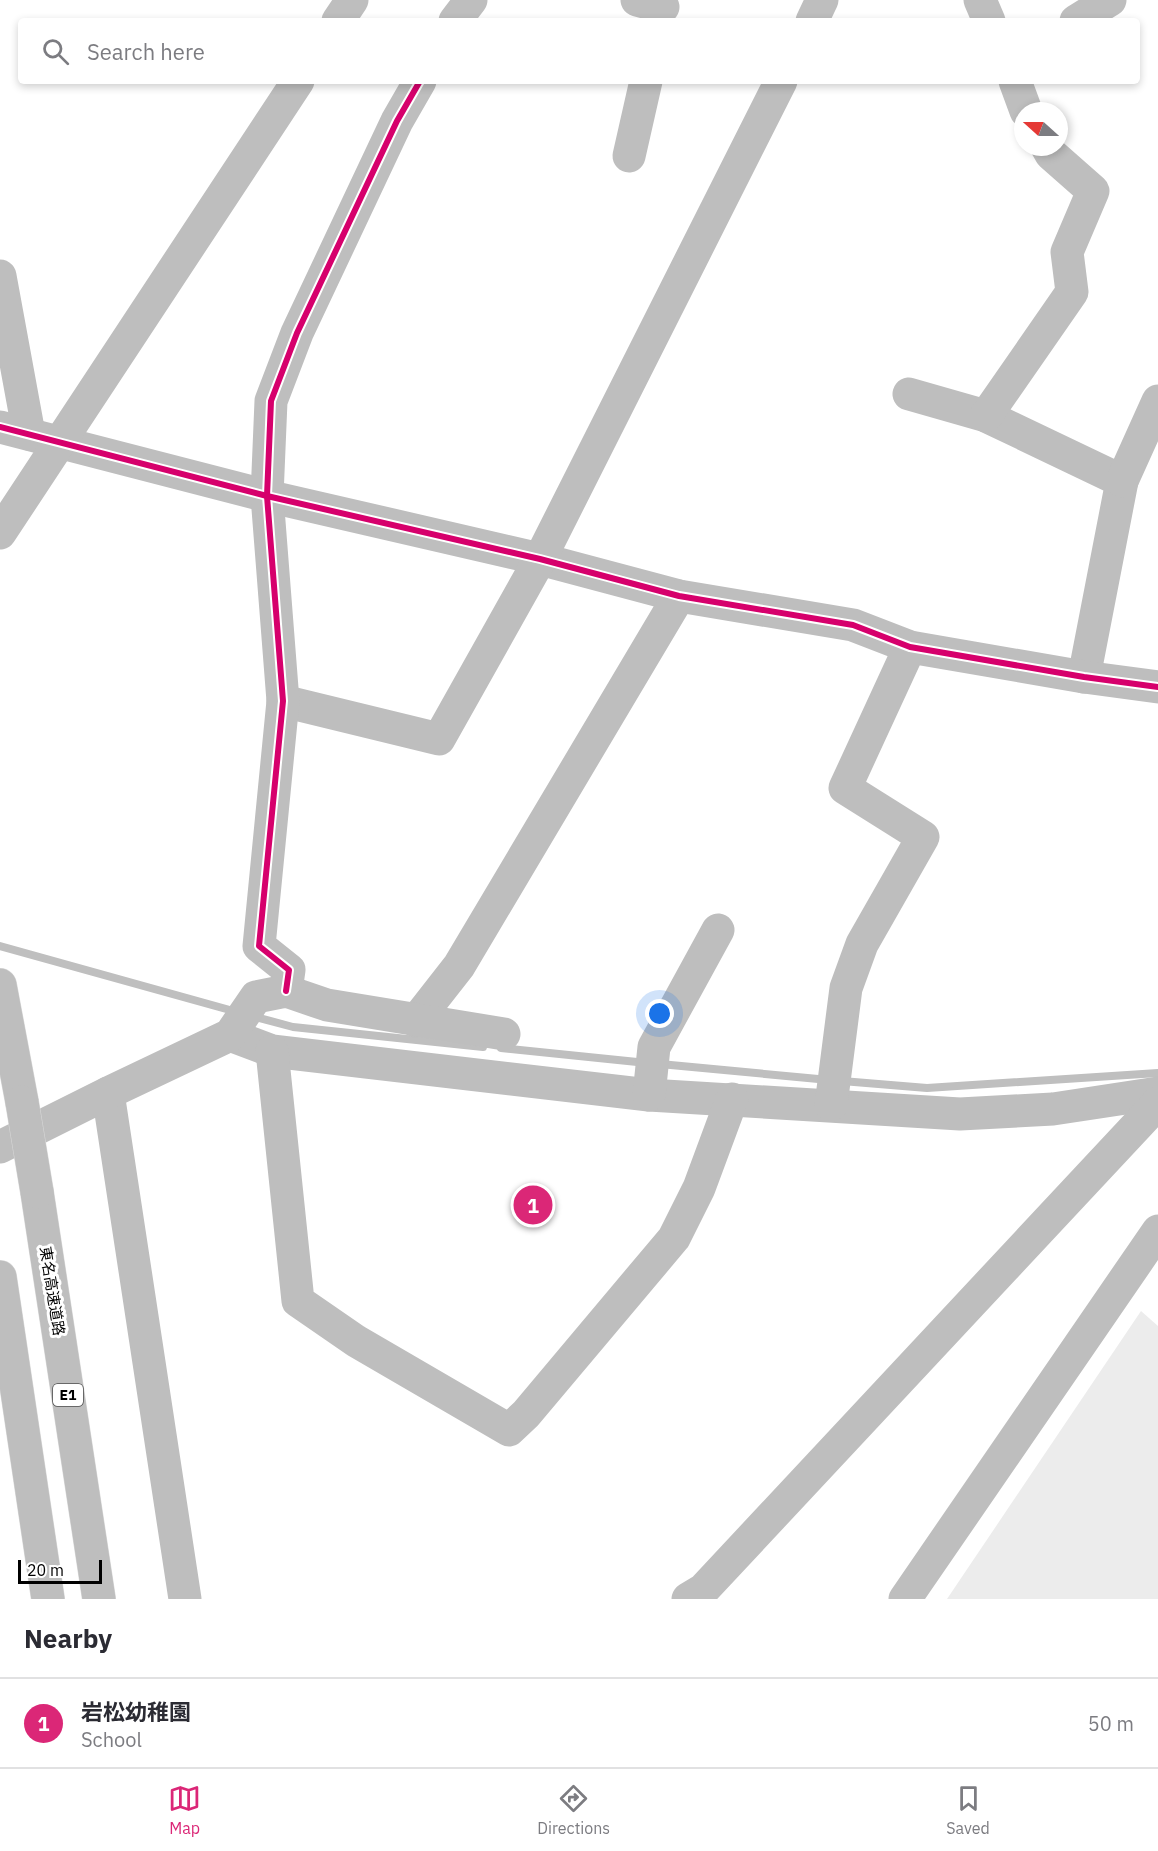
<!DOCTYPE html>
<html lang="en">
<head>
<meta charset="utf-8">
<style>
  :root { --surface:#fff; --page:#f7f7f7; --text:#2b2b33; --muted:#7c7c81; --line:#e1e1e2; --accent:#db2777 }
  body { margin:0; font-family:"IBM Plex Sans","Noto Sans JP",sans-serif; background:var(--page); color:var(--text) }
  .compass { position:absolute; left:1014px; top:102px; width:54px; height:54px; border-radius:50%; background:var(--surface); box-shadow:0 3px 9px #0003; rotate:291deg }
  .scale { position:absolute; left:18px; bottom:15px; width:84px; box-sizing:border-box; padding-left:6px; border:3px solid #000; border-top:0; font-size:16px; line-height:21px; white-space:nowrap; color:#000; -webkit-text-stroke:4px #fff; paint-order:stroke }
  .you { position:absolute; left:660px; top:1014px; width:21px; height:21px; margin:-15px; border:4px solid #fff; border-radius:50%; background:#1a73e8; box-shadow:0 0 0 9px #1a73e833 }
  .badge { display:grid; place-items:center; width:39px; height:39px; border-radius:50%; background:var(--accent); color:#fff; font-size:20px; font-weight:700 }
  .pin { position:absolute; translate:-50% -50%; border:3px solid #fff; box-shadow:0 2px 6px #0006 }
  .list { margin:0; padding:0; list-style:none }
  h2 { display:flex; justify-content:space-between; align-items:center; height:78px; margin:0; padding:0 24px; font-size:26px }
  h2 small { font-size:20px; font-weight:400; color:var(--muted) }
  .list li { display:grid; grid-template-columns:39px 1fr auto; gap:18px; align-items:center; box-sizing:border-box; height:90px; padding:0 24px; border-top:2px solid var(--line) }
  .list b { display:block; font-size:22px; white-space:nowrap }
  .list p { margin:0; font-size:20px; white-space:nowrap; color:var(--muted) }
  .list em { font-size:20px; font-style:normal; color:var(--muted) }
  .icon { flex:none; width:33px; height:33px; fill:none; stroke:currentColor; stroke-width:2; stroke-linecap:round; stroke-linejoin:round }
  .map { position:relative; flex:none; width:1158px; height:1599px; overflow:hidden }
  .search { position:absolute; background:var(--surface); box-shadow:0 3px 9px #0003; left:18px; right:18px; top:18px; height:66px; display:flex; align-items:center; gap:15px; box-sizing:border-box; padding:0 21px; border-radius:6px; color:var(--muted); font-size:22px }
  .sheet { height:168px; background:var(--surface) }
  nav { display:flex; justify-content:space-around; align-items:center; box-sizing:border-box; height:84px; border-top:2px solid var(--line); background:var(--surface); font-size:16px; color:var(--muted) }
  nav a { display:grid; justify-items:center; gap:3px }
  nav .on { color:var(--accent) }
  .map>svg:first-child { display:block }
  .green { fill:#ececec }
  .lines { fill:none; stroke-linecap:round; stroke-linejoin:round }
  .stream { stroke:#bfbfbf; stroke-width:8 }
  .motorway-casing { stroke:#dbdbdb; stroke-width:34 }
  .minor { stroke:#bebebe; stroke-width:33 }
  .tertiary { stroke:#bebebe; stroke-width:33 }
  .motorway { stroke:#bebebe; stroke-width:33 }
  .motorway-bridge-casing { stroke:#dbdbdb; stroke-width:34; stroke-linecap:butt }
  .motorway-bridge { stroke:#bebebe; stroke-width:33 }
  .cycleway-casing { stroke:#fff; stroke-width:10 }
  .cycleway { stroke:#d6006c; stroke-width:6 }
  .labels { text-anchor:middle; stroke-width:6; stroke-linejoin:round; paint-order:stroke }
  .shield { fill:#fff; stroke:#4c4c4c; stroke-width:1.5 }
  .shield-label { font-size:14px; font-weight:bold; fill:#000 }
  .street-label { font-size:15px; fill:#000; stroke:#fff }
</style>
</head>
<body>
<div class="map">
<svg width="1158" height="1599" viewBox="0 0 1158 1599">
  <rect width="100%" height="100%" fill="#fff"/>
  <polygon class="green" points="1141,1311 1158,1326 1158,1599 947,1599"/>
  <g class="lines">
    <g class="stream">
      <polyline points="0,946 237,1012"/>
      <polyline points="252,1016 293,1027 483,1047"/>
      <polyline points="501,1048 647,1063"/>
      <polyline points="660,1064 829,1080"/>
      <polyline points="842,1081 927,1088 1158,1073"/>
    </g>
    <g class="motorway-casing">
      <g id="motorway">
        <polyline points="0,985 22,1102"/>
        <polyline points="37,1192 99,1599"/>
        <polyline points="0,1277 48,1599"/>
      </g>
    </g>
    <g class="minor">
      <polyline points="637,0 663,7"/>
      <polyline points="980,0 989,21"/>
      <polyline points="455,21 471,0"/>
      <polyline points="812,21 822,0"/>
      <polyline points="1076,21 1110,0"/>
      <polyline points="1015,81 1026,111"/>
      <polyline points="629,156 646,81"/>
      <polyline points="0,276 29,434"/>
      <polyline points="909,394 986,416 1122,481 1084,677"/>
      <polyline points="986,416 1072,292 1067,252 1093,191 1051,154 1047,147"/>
      <polyline points="0,427 267,496 540,559 679,596 853,625 910,647 1084,677 1158,687"/>
      <polyline points="1122,481 1158,401"/>
      <polyline points="283,701 439,739 540,559 781,81"/>
      <polyline points="286,991 289,970 259,946 283,701 267,496 271,401 297,333 397,121 420,81"/>
      <polyline points="416,1021 459,966 679,596"/>
      <polyline points="230,1035 272,1051 649,1095 960,1114 1053,1109 1158,1093"/>
      <polyline points="272,1051 298,1301 356,1341 509,1430 526,1414 674,1238 699,1188 732,1099"/>
      <polyline points="108,1093 185,1599"/>
      <polyline points="649,1095 654,1047 718,930"/>
      <polyline points="831,1105 846,988 862,944 923,837 845,788 910,647"/>
      <polyline points="0,1147 108,1093 230,1035 256,997 286,991 327,1005 504,1034"/>
      <polyline points="688,1599 703,1590 1158,1103"/>
      <polyline points="905,1599 1158,1231"/>
    </g>
    <g class="tertiary">
      <polyline points="338,21 352,0"/>
      <polyline points="0,533 298,81"/>
    </g>
    <use href="#motorway" class="motorway"/>
    <g class="motorway-bridge-casing">
      <polyline id="motorway-bridge" points="22,1102 37,1192"/>
    </g>
    <use href="#motorway-bridge" class="motorway-bridge"/>
    <g class="cycleway-casing">
      <g id="cycleway">
        <polyline points="0,427 267,496 540,559 679,596 853,625 910,647 1084,677 1158,687"/>
        <polyline points="286,991 289,970 259,946 283,701 267,496 271,401 297,333 397,121 420,81"/>
      </g>
    </g>
    <use href="#cycleway" class="cycleway"/>
  </g>
  <g class="labels">
    <rect class="shield" x="53" y="1384" width="30" height="22" rx="4.5"/>
    <g class="shield-label">
      <text x="68" y="1400">E1</text>
    </g>
    <g class="street-label">
      <text transform="translate(52 1291) rotate(81)" y="5">東名高速道路</text>
    </g>
  </g>
</svg>
<svg class="compass" viewBox="-18 -18 36 36"><path d="M0-13l5 13h-10z" fill="#e53935"/><path d="M0 13l5-13h-10z" fill="#7c7c81"/></svg>
<div class="scale">20 m</div>
<div class="you"></div>
<div class="pin badge" style="left:533px;top:1205px">1</div>
<div class="search"><svg class="icon" aria-label="search" viewBox="0 0 24 24"><circle cx="10" cy="10" r="6"/><path d="M15 15l6 6"/></svg>Search here</div>
</div>
<section class="sheet">
<h2>Nearby<small></small></h2>
<ul class="list">
<li><span class="badge">1</span><div><b>岩松幼稚園</b><p>School</p></div><em>50 m</em></li>
</ul>
</section>
<nav>
<a class="on"><svg class="icon" aria-label="map" viewBox="0 0 24 24"><path d="M3 6l6-2 6 2 6-2v14l-6 2-6-2-6 2zM9 4v14M15 6v14"/></svg>Map</a>
<a><svg class="icon" aria-label="directions" viewBox="0 0 24 24"><path d="M12 3l9 9-9 9-9-9zM9 14v-3h6M13 9l2 2-2 2"/></svg>Directions</a>
<a><svg class="icon" aria-label="saved" viewBox="0 0 24 24"><path d="M7 4h10v16l-5-4-5 4z"/></svg>Saved</a>
</nav>
</body>
</html>
